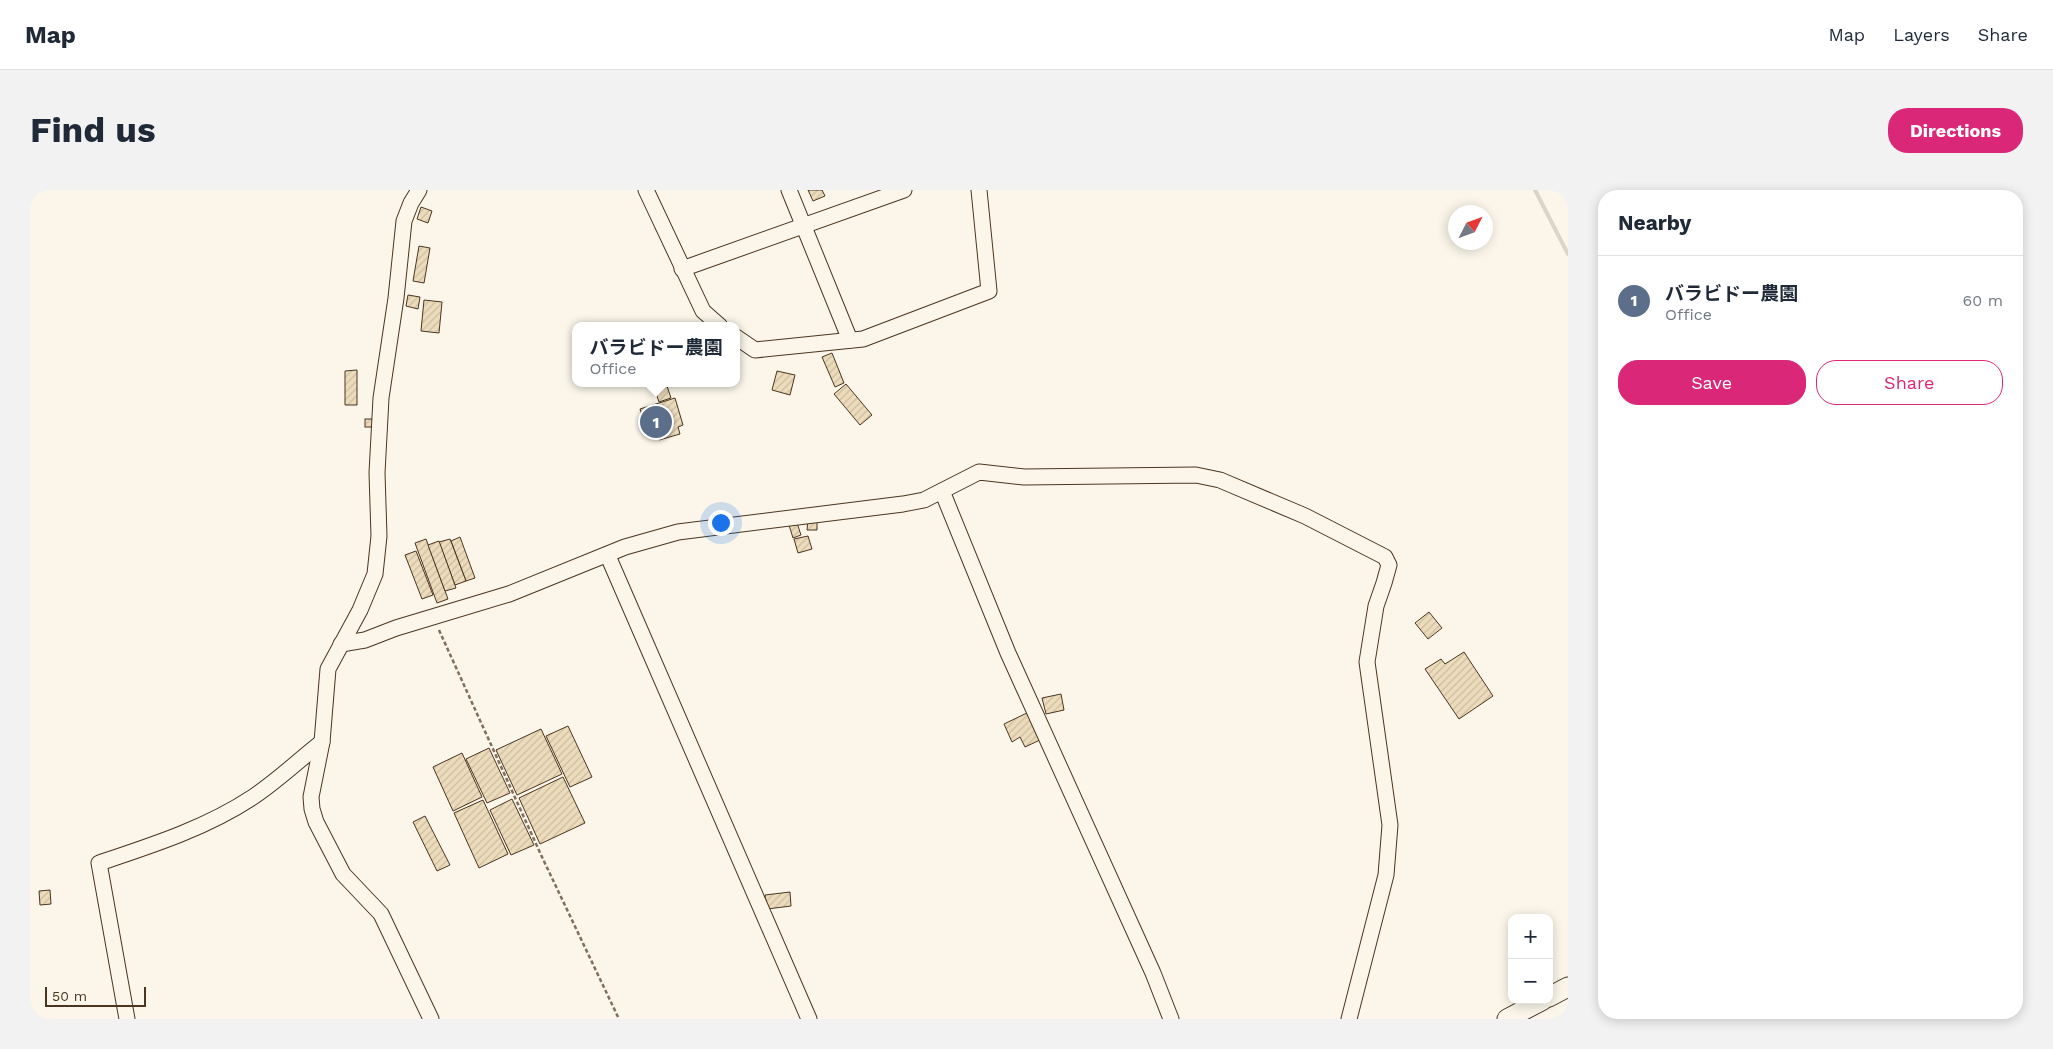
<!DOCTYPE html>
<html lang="en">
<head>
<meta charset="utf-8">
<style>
  :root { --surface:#fff; --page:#f2f2f3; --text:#1f2937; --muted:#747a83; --line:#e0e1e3; --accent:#db2777 }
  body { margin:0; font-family:"Work Sans","Noto Sans JP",sans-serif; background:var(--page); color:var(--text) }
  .controls { position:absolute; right:15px; bottom:15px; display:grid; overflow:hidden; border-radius:10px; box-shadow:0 2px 12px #0003 }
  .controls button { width:45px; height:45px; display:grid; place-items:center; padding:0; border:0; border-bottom:1px solid var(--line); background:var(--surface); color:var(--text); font:25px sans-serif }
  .compass { position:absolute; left:1418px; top:15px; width:45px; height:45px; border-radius:50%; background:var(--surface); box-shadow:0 2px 12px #0003; rotate:48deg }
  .scale { position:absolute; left:15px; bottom:12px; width:101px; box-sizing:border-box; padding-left:5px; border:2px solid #4a3520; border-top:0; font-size:14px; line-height:18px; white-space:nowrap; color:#4a3520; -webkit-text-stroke:4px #fbf6e9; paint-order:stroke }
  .you { position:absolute; left:690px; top:332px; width:18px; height:18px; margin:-12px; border:4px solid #fff; border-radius:50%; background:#1a73e8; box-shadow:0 0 0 8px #1a73e833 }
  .badge { display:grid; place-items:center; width:32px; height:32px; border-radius:50%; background:var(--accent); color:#fff; font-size:16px; font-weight:700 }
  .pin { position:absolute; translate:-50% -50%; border:2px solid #fff; box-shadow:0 1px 5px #0006 }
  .popup { position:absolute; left:542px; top:132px; width:168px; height:65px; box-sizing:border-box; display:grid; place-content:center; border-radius:10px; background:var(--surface); filter:drop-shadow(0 1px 4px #0005); font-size:16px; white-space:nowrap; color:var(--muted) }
  .popup b { font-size:19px; color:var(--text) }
  .popup::after { content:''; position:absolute; left:50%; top:100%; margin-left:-10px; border:10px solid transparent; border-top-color:var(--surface) }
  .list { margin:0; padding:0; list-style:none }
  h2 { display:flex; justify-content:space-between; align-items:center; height:65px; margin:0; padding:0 20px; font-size:21px }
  h2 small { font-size:16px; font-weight:400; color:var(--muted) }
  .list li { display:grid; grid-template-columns:32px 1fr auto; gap:15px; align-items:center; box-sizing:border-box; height:90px; padding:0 20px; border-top:1px solid var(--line) }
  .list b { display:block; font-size:19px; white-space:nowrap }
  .list p { margin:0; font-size:16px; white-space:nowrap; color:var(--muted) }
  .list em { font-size:16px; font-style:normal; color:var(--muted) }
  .actions { display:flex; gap:10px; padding:15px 20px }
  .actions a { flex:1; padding:11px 0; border:1px solid var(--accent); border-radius:20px; text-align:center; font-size:18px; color:var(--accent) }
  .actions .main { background:var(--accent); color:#fff }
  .map { position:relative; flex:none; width:1538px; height:829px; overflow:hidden; border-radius:20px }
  header { display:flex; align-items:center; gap:30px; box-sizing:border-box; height:70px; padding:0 25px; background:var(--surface); border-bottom:1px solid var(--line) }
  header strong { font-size:24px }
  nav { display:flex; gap:28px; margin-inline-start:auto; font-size:18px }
  .intro { display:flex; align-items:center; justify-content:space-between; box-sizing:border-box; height:120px; padding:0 30px }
  h1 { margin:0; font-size:35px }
  .button { padding:12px 22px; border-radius:20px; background:var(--accent); color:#fff; font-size:18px; font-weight:700 }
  main { display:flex; gap:30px; padding:0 30px }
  aside { flex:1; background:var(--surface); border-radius:20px; box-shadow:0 2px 12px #0003 }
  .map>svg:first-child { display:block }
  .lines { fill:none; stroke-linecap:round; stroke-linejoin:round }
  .stream { stroke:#dcd4c6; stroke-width:4 }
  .building { fill:url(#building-hatch); stroke:#4a3520 }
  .minor-casing { stroke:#4a3520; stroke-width:17 }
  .major-casing { stroke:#4a3520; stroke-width:21 }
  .path { stroke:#7f6f5c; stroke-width:2.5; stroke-dasharray:4 2.5; stroke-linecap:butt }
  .minor { stroke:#fbf6e9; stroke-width:15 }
  .major { stroke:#fbf6e9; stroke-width:19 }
</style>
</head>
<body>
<header>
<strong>Map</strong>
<nav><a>Map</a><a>Layers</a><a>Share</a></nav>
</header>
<div class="intro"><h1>Find us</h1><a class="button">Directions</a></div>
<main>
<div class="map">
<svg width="1538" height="829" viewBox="0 0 1538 829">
  <defs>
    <pattern id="building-hatch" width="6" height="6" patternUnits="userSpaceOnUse" patternTransform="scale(1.25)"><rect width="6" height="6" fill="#ecdcbc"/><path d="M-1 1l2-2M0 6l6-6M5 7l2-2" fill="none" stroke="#ccbda1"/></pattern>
  </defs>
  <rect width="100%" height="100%" fill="#fbf6e9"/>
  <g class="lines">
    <polyline class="stream" points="1505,0 1538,64"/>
  </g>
  <g class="building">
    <polygon points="778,0 792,0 795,6 783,11"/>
    <polygon points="391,17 402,21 398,33 387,29"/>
    <polygon points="389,56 400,58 394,93 383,91"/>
    <polygon points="378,105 390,107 388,119 376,116"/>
    <polygon points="394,110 412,112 409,143 391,141"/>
    <polygon points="802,163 814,193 805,197 792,167"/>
    <polygon points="327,180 327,215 315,215 315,181"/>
    <polygon points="747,181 765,185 760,205 742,200"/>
    <polygon points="816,194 842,225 830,235 804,204"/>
    <polygon points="637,196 641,208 629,212 625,200"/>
    <polygon points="645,208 653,235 648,237 650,244 629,250 626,239 617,242 610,219"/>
    <rect x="335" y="229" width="10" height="8"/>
    <polygon points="778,329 787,329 787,340 777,340"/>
    <polygon points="767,333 771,345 763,348 759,335"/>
    <polygon points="778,346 782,359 768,363 764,349"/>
    <polygon points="430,347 445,388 436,391 421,351"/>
    <polygon points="396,349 418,409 407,413 385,353"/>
    <polygon points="420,349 436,391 425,395 409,352"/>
    <polygon points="409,351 426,398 415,401 398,355"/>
    <polygon points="386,361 403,405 392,409 375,365"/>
    <polygon points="1399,422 1412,438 1398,449 1385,433"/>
    <polygon points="1434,462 1463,506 1429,529 1395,479 1411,469 1415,474"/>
    <polygon points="1031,504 1034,520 1016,524 1012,508"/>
    <polygon points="999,522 1012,549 995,557 990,547 982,552 974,534"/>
    <polygon points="538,536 562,587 540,597 516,546"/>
    <polygon points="511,539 532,584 487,605 466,560"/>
    <polygon points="459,558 480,603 457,613 436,569"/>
    <polygon points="432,563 452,607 423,621 403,577"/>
    <polygon points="533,587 555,633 510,654 489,608"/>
    <polygon points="482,609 504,655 481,665 460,620"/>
    <polygon points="453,610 478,664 449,678 424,623"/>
    <polygon points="395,626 420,675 407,681 383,632"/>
    <polygon points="20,700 21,714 10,715 9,701"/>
    <polygon points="760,702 761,716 737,719 735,705"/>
  </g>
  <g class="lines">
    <g class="minor-casing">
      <g id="minor">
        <polyline points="389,0 381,13 374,31 366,108 351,208 347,283 349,346 345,384 330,420 298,479 292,552 281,607 282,619 286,632 313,684 351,724 401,829"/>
        <polyline points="616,0 673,121 690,136"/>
        <polyline points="759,0 820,150"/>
        <polyline points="652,79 874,0"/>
        <polyline points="706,147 725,160 833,149 959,101 949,0"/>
        <polyline points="912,301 978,463 1123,783 1141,829"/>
        <polyline points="578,366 779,829"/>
        <polyline points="311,454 335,450 366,438 479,404 595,357 648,342 873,314 894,310 949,282 994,287 1166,285 1190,290 1275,326 1355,367 1359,375 1354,393 1346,416 1337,472 1360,635 1356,685 1319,829"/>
        <path d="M97,829L69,673C123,655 176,638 223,607C247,591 269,570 292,552"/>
      </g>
    </g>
    <g class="major-casing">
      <g id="major">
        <polyline points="1519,807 1538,797"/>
        <polyline points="1477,829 1513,810"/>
      </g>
    </g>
    <polyline class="path" points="409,440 512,667 589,829"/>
    <use href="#minor" class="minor"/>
    <use href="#major" class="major"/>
  </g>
</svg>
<div class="controls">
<button>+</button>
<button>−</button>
</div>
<svg class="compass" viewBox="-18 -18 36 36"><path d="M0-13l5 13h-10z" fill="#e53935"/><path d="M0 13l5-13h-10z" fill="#747a83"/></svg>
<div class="scale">50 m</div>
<div class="you"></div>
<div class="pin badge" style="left:626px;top:232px;background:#5c6f8a">1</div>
<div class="popup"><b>バラビドー農園</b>Office</div>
</div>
<aside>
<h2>Nearby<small></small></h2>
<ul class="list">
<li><span class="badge" style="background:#5c6f8a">1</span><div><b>バラビドー農園</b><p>Office</p></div><em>60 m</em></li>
</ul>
<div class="actions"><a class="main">Save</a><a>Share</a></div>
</aside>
</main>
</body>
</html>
